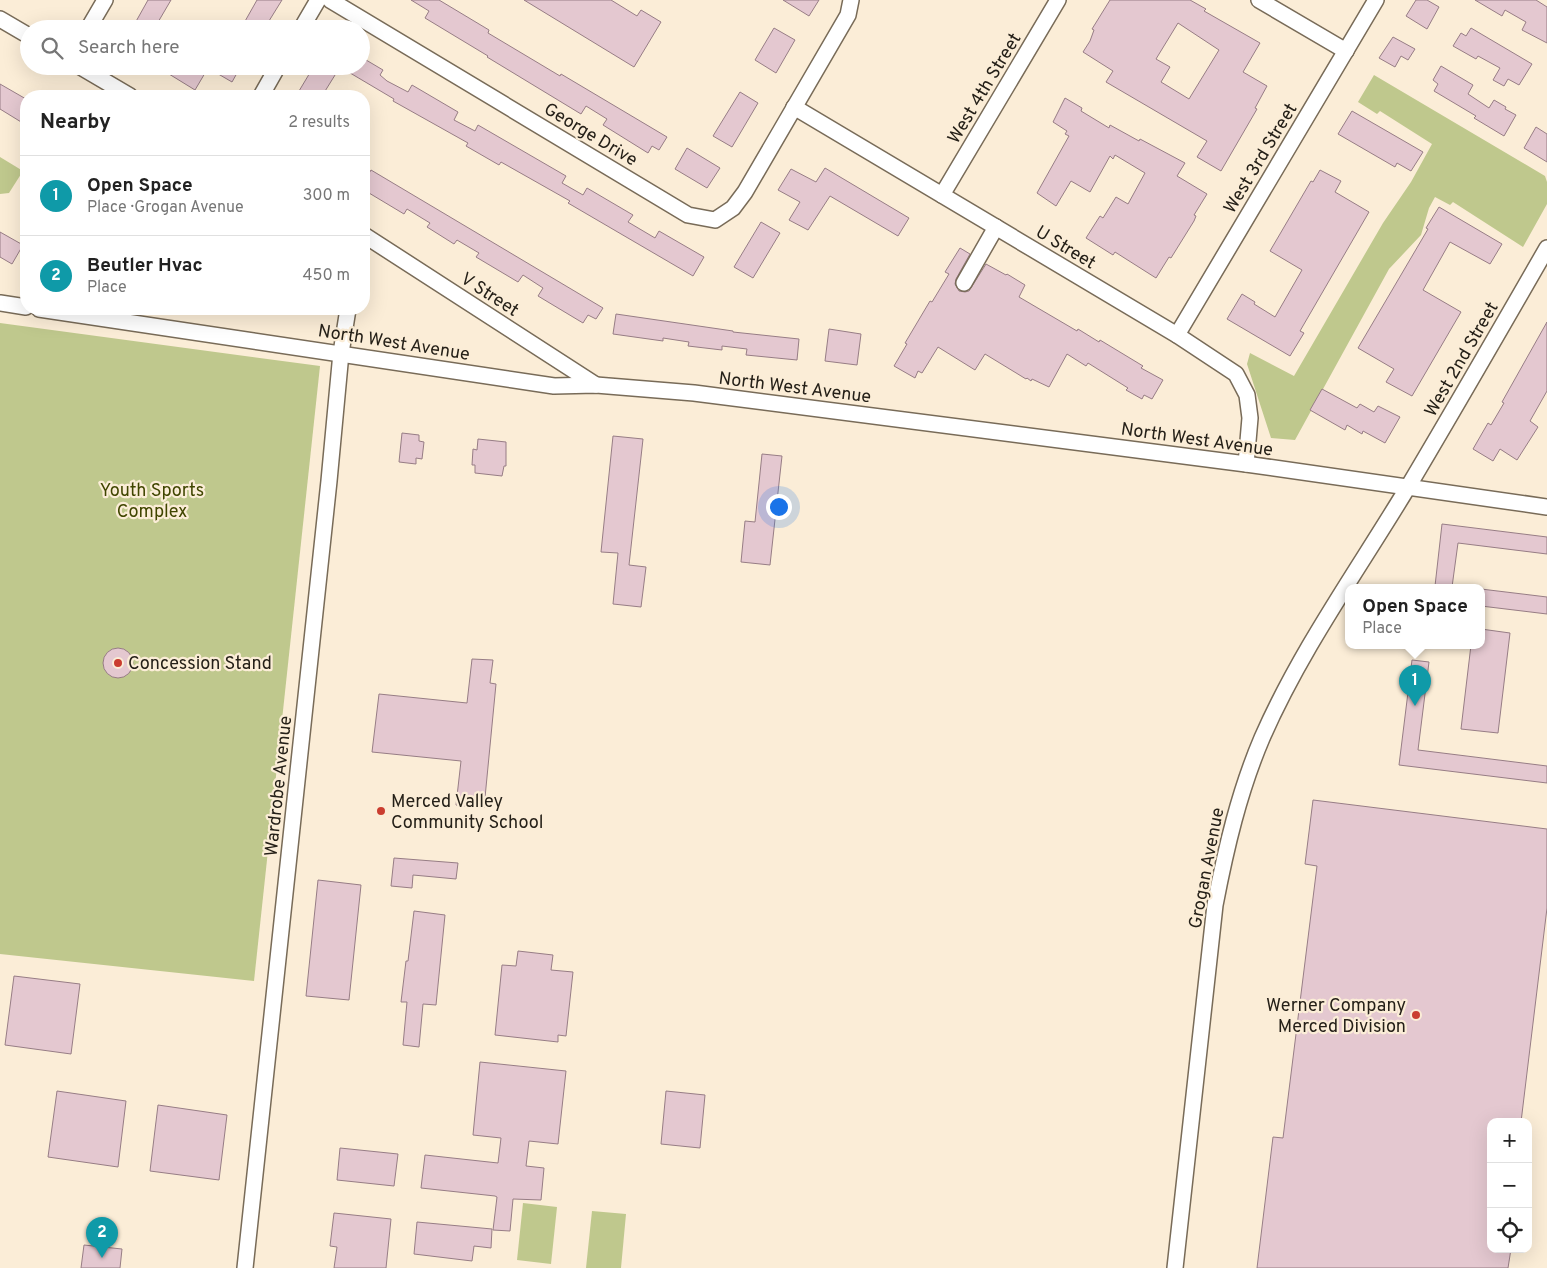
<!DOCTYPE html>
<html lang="en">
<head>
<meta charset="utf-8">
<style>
  :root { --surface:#fff; --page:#f2f2f2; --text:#222; --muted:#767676; --line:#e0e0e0; --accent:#ca3d2f }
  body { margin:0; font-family:Overpass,sans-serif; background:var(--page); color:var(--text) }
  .controls { position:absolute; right:15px; bottom:15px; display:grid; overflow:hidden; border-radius:10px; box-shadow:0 5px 20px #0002 }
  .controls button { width:45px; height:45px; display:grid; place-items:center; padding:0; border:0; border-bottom:1px solid var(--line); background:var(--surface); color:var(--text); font:25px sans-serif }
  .you { position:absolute; left:778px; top:506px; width:18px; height:18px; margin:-12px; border:4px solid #fff; border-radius:50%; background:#1a73e8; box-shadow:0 0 0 8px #1a73e833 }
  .badge { display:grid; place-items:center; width:32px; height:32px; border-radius:50%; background:var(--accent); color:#fff; font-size:16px; font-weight:700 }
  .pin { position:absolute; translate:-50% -41px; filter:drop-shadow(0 1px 2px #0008) }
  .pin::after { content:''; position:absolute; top:26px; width:18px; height:15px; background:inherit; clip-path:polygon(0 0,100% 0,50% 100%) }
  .popup { position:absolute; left:1345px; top:584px; width:140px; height:65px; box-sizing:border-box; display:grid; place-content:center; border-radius:10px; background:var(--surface); filter:drop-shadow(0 1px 4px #0005); font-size:16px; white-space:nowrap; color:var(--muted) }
  .popup b { font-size:19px; color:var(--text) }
  .popup::after { content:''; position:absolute; left:50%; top:100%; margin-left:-10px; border:10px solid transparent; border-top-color:var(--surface) }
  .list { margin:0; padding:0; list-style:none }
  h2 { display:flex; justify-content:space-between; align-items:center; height:65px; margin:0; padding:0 20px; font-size:21px }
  h2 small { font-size:16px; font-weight:400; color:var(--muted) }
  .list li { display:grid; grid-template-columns:32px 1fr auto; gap:15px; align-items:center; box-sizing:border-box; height:80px; padding:0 20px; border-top:1px solid var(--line) }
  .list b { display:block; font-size:19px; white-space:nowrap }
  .list p { margin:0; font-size:16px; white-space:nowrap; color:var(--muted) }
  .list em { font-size:16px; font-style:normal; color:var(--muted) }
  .icon { flex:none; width:28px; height:28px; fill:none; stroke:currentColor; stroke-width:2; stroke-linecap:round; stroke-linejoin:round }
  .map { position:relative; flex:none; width:1547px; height:1268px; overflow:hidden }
  .search { position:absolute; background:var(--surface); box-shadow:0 5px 20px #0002; left:20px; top:20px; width:350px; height:55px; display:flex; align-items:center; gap:12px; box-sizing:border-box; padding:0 18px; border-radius:28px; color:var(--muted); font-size:19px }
  .panel { position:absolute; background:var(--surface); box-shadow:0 5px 20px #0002; left:20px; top:90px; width:350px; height:225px; border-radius:20px }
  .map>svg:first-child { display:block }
  .green { fill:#bfc88d }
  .building { fill:#e4c8d0; stroke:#977d85; fill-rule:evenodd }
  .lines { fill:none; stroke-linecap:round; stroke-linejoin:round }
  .minor-casing { stroke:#786b58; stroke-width:18 }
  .minor { stroke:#fff; stroke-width:15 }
  .poi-dot { fill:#ca3d2f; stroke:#fbedd7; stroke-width:2 }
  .labels { text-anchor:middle; stroke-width:4.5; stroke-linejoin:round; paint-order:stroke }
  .street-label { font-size:18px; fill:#252018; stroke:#fbedd7 }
  .park-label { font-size:18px; fill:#404600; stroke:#fbedd7 }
  .poi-label { font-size:18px; fill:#252018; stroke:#fbedd7; text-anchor:start }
</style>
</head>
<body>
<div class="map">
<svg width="1547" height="1268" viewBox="0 0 1547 1268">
  <rect width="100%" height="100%" fill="#fbedd7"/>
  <g class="green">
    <polygon points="1374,75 1545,176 1547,182 1547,204 1523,247 1453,202 1450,205 1435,197 1429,208 1421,235 1389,269 1295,440 1271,438 1247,364 1250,353 1294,376 1383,223 1411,182 1432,144 1380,111 1377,114 1358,102"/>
    <polygon points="0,157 23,171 9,193 0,194"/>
    <polygon points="0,323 320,366 254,981 0,954"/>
    <polygon points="523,1203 557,1207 551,1264 517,1260"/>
    <polygon points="592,1211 626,1214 621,1268 586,1268"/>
  </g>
  <g class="building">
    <polygon points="148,0 171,0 154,29 140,29 134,25"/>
    <polygon points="257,0 282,0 264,29 254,29 244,23"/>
    <polygon points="411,0 439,0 489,30 488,33 560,76 561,74 667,137 659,150 652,146 648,153 603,125 607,119 586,106 581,114 487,57 488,56 425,18 429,11"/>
    <polygon points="524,0 611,0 637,16 641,10 661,22 634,67"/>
    <polygon points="783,0 819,0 809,16"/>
    <path d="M1110,0H1190L1206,9L1204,11L1260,43L1243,72L1267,86L1255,108L1257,109L1221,171L1197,157L1207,141L1106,82L1113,71L1083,52L1090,41L1094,30L1092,29ZM1178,23L1219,50L1189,99L1161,82L1170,67L1156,59Z"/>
    <polygon points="1416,0 1427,0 1439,7 1427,29 1406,16"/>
    <polygon points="1475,0 1536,0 1547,7 1547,43 1522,30 1526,22 1505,10 1502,16"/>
    <polygon points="774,28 795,40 776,73 755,60"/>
    <polygon points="1471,28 1532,64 1519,85 1508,79 1504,86 1493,80 1500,68 1478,56 1476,59 1453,46 1461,33 1466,36"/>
    <polygon points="1393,37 1415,49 1408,60 1401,56 1395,67 1379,58"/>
    <polygon points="361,57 383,70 380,75 387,81 408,92 412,85 458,112 454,120 475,131 478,125 566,176 562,183 583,195 587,188 633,215 628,222 655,238 659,231 704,257 693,276 568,203 570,201 501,162 499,165 466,146 468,143 393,101 394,99 340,67 322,96 296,96 314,66 361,66"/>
    <polygon points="156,66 241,66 232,82 208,68 195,90"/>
    <polygon points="1441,66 1473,85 1468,94 1489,108 1494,100 1506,107 1505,109 1516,115 1504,136 1474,118 1476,116 1434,91 1438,84 1433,80"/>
    <polygon points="0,84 26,99 26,125 0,109"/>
    <polygon points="740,92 758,103 732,147 713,136"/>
    <polygon points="1065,98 1082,108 1081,111 1109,128 1110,125 1139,141 1140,139 1185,163 1177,176 1207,194 1194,215 1196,216 1194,221 1171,258 1169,257 1156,278 1115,252 1113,255 1086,238 1100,216 1103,218 1116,197 1128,204 1145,173 1115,155 1113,159 1110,156 1090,192 1071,181 1056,206 1037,193 1069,136 1065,134 1067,131 1053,122"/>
    <polygon points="1352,111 1423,152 1411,171 1397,163 1395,167 1338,134"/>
    <polygon points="1536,127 1547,134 1547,162 1524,148"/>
    <polygon points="687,148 720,168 707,188 675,169"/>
    <polygon points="825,168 909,218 898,236 830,196 808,230 789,220 800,202 778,190 791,169 816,182"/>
    <polygon points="371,170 603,308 596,319 588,315 583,323 538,296 543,288 523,275 518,282 476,257 479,253 457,240 454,244 427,227 430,223 407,209 404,214 364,190 364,182"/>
    <polygon points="1320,170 1341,181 1335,192 1369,212 1300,331 1304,333 1290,356 1227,319 1242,294 1255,302 1254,304 1275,317 1302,270 1270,251 1311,181 1313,182"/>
    <polygon points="1439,207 1502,244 1490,264 1450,242 1423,290 1461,312 1412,396 1386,382 1394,369 1358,348 1428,229 1426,228"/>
    <polygon points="761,222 780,233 753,278 734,267"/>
    <polygon points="0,232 23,245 12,264 0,257"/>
    <polygon points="960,248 970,254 956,279 955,284 959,291 965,292 969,291 986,264 1006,275 1007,274 1025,285 1019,297 1077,331 1078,329 1099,342 1100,340 1143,366 1141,368 1163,380 1152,399 1144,395 1142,399 1126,390 1128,388 1088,363 1086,366 1067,354 1049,387 1032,379 1031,381 1027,378 1026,379 985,354 975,370 938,347 922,373 918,371 915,378 894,366 907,344 905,343 930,301 932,302 949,274 945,272"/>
    <polygon points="616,314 733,331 733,332 799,339 797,360 746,355 747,349 722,346 722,350 688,346 689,342 663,338 663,341 613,334"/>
    <polygon points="1547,322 1547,391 1530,421 1538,427 1517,460 1500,449 1493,461 1473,449 1488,423 1491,425 1504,403 1502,402"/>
    <polygon points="829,329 861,334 857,365 825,361"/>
    <polygon points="1322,389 1357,408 1360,404 1374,412 1378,406 1400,417 1385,443 1363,431 1362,434 1347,425 1345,430 1310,410"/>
    <polygon points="402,433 419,435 419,441 424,442 422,459 416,458 416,464 399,462"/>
    <polygon points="613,436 643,439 629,565 646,567 641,607 613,604 618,553 601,552"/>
    <polygon points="478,439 506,442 506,466 504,466 502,476 475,473 475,465 472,465 473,449 477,450"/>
    <polygon points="762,454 782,456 770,565 741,562 745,521 755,522"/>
    <polygon points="1442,524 1547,537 1547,554 1458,543 1452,587 1435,586"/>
    <polygon points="1481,589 1547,597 1547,614 1481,606"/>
    <polygon points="1481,629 1510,633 1498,733 1461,729 1471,645 1481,645"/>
    <circle cx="118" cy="663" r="15"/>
    <polygon points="472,659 493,660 490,683 496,684 484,808 456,805 461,761 372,752 379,694 467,703"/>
    <polygon points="1412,660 1429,662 1418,750 1547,766 1547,783 1399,765"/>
    <polygon points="1313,800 1547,829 1547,908 1521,1122 1491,1122 1491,1249 1511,1249 1508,1268 1257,1268 1273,1137 1283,1138 1317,866 1305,864"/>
    <polygon points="394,858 458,863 456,879 413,875 412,888 391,886"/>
    <polygon points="318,880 361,885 349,1000 306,996"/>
    <polygon points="414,911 445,915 436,1005 423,1004 419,1047 403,1045 407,1002 401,1002 406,961 408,961"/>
    <polygon points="518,951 553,955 551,970 573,972 566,1036 558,1035 558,1042 495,1035 502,965 516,966"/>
    <polygon points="14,976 80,984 71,1054 5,1045"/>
    <polygon points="480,1062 566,1071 558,1144 529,1141 526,1166 544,1168 541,1200 513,1199 510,1231 493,1230 497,1197 495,1196 421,1188 425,1155 498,1163 501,1138 473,1135"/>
    <polygon points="57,1091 126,1101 118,1167 48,1157"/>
    <polygon points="666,1091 705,1095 700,1148 661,1144"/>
    <polygon points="158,1105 227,1115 219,1180 150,1171"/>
    <polygon points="340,1148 398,1154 394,1186 337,1180"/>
    <polygon points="334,1213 391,1219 386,1268 334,1268 337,1247 330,1246"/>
    <polygon points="417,1222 492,1229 491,1248 474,1246 472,1261 414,1254"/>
    <polygon points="84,1245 122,1249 120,1268 81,1268"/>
  </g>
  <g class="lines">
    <g class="minor-casing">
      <g id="minor">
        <polyline points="330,0 688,215 715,220 733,208 745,192 848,15 851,0"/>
        <polyline points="1259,0 1346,51"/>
        <polyline points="0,19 29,36"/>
        <polyline points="88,29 105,0"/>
        <polyline points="301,29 318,0"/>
        <polyline points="79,66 130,96"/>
        <polyline points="261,96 278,66"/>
        <polyline points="794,107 1177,335 1236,374 1247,395 1250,418 1246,464"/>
        <polyline points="942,195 1058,0"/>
        <polyline points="364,235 596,385"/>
        <polyline points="964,283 996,227"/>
        <polyline points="0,303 26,307"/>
        <polyline points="39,309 554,386 596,385 694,393 1246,464 1547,507"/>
        <polyline points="1177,335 1376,0"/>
        <polyline points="245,1268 329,481 341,353 348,309"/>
        <path d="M1175,1268L1215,905C1226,848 1239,792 1262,738C1301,649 1358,570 1408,487C1455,408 1501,328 1547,248"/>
      </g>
    </g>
    <use href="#minor" class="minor"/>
  </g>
  <g class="poi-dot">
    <circle cx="118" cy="663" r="5"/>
    <circle cx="381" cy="811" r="5"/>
    <circle cx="1416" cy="1015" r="5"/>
  </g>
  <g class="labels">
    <g class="street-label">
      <text transform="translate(984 88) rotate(-59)" y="6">West 4th Street</text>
      <text transform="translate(591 134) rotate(31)" y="6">George Drive</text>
      <text transform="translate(1260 158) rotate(-59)" y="6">West 3rd Street</text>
      <text transform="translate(1066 247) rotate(31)" y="6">U Street</text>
      <text transform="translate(490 294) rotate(33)" y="6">V Street</text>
      <text transform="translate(394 342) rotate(9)" y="6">North West Avenue</text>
      <text transform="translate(1461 359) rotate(-60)" y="6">West 2nd Street</text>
      <text transform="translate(795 387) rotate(7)" y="6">North West Avenue</text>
      <text transform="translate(1197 439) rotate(8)" y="6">North West Avenue</text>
      <text transform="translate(278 786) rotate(-84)" y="6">Wardrobe Avenue</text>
      <text transform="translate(1206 868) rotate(-79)" y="6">Grogan Avenue</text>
    </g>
    <g class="park-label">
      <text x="152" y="496">Youth Sports<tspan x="152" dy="21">Complex</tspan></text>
    </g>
    <g class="poi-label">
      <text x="128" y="669">Concession Stand</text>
      <text x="391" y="807">Merced Valley<tspan x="391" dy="21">Community School</tspan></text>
      <text x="1406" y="1011" text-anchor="end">Werner Company<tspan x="1406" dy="21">Merced Division</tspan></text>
    </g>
  </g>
</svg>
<div class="controls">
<button>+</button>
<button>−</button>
<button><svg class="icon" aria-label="locate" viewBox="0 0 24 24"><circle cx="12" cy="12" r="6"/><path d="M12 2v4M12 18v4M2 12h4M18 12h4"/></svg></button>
</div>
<div class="you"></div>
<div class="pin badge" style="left:1415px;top:706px;background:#0f9aa8">1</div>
<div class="popup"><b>Open Space</b>Place</div>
<div class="pin badge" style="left:102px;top:1258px;background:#0f9aa8">2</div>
<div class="search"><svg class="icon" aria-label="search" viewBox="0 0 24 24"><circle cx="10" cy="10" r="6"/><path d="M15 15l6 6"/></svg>Search here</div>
<section class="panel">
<h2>Nearby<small>2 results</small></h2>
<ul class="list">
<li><span class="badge" style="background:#0f9aa8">1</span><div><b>Open Space</b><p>Place · Grogan Avenue</p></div><em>300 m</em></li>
<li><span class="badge" style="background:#0f9aa8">2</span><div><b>Beutler Hvac</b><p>Place</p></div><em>450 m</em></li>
</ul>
</section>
</div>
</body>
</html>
